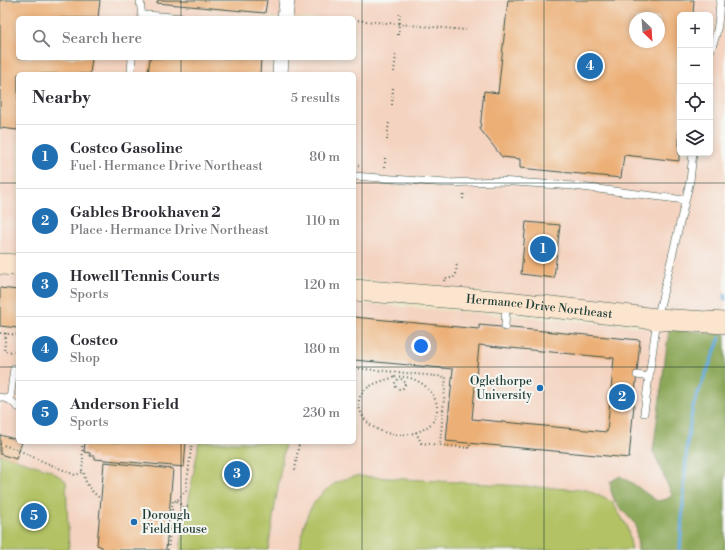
<!DOCTYPE html>
<html lang="en">
<head>
<meta charset="utf-8">
<style>
  :root { --surface:#fff; --page:#f7f7f7; --text:#2b2b33; --muted:#7c7c81; --line:#e1e1e2; --accent:#1f6fb2 }
  body { margin:0; font-family:"Libre Bodoni",serif; background:var(--page); color:var(--text) }
  .controls { position:absolute; right:12px; top:12px; display:grid; overflow:hidden; border-radius:6px; box-shadow:0 2px 6px #0003 }
  .controls button { width:36px; height:36px; display:grid; place-items:center; padding:0; border:0; border-bottom:1px solid var(--line); background:var(--surface); color:var(--text); font:20px sans-serif }
  .compass { position:absolute; left:629px; top:12px; width:36px; height:36px; border-radius:50%; background:var(--surface); box-shadow:0 2px 6px #0003; rotate:155deg }
  .you { position:absolute; left:421px; top:346px; width:14px; height:14px; margin:-10px; border:3px solid #fff; border-radius:50%; background:#1a73e8; box-shadow:0 0 0 6px #1a73e833 }
  .badge { display:grid; place-items:center; width:26px; height:26px; border-radius:50%; background:var(--accent); color:#fff; font-size:13px; font-weight:700 }
  .pin { position:absolute; translate:-50% -50%; border:2px solid #fff; box-shadow:0 1px 4px #0006 }
  .list { margin:0; padding:0; list-style:none }
  h2 { display:flex; justify-content:space-between; align-items:center; height:52px; margin:0; padding:0 16px; font-size:17px }
  h2 small { font-size:13px; font-weight:400; color:var(--muted) }
  .list li { display:grid; grid-template-columns:26px 1fr auto; gap:12px; align-items:center; box-sizing:border-box; height:64px; padding:0 16px; border-top:1px solid var(--line) }
  .list b { display:block; font-size:15px; white-space:nowrap }
  .list p { margin:0; font-size:13px; white-space:nowrap; color:var(--muted) }
  .list em { font-size:13px; font-style:normal; color:var(--muted) }
  .icon { flex:none; width:22px; height:22px; fill:none; stroke:currentColor; stroke-width:2; stroke-linecap:round; stroke-linejoin:round }
  .map { position:relative; flex:none; width:725px; height:550px; overflow:hidden }
  .search { position:absolute; background:var(--surface); box-shadow:0 2px 6px #0003; left:16px; top:16px; width:340px; height:44px; display:flex; align-items:center; gap:10px; box-sizing:border-box; padding:0 14px; border-radius:6px; color:var(--muted); font-size:15px }
  .panel { position:absolute; background:var(--surface); box-shadow:0 2px 6px #0003; left:16px; top:72px; width:340px; height:372px; border-radius:6px }
  .map>svg:first-child { display:block }
  .built { fill:#f4d3c0; fill-rule:evenodd }
  .green { fill:#b2c265; stroke:#68804c }
  .forest { fill:#8da85a; stroke:#567247 }
  .lines { fill:none; stroke-linecap:round; stroke-linejoin:round }
  .stream { stroke:#61a8d7; stroke-width:3.5 }
  .building { fill:#ecaf76; fill-rule:evenodd }
  .lane-casing { stroke:#3e564a; stroke-width:8 }
  .street-casing { stroke:#3e564a; stroke-width:16 }
  .secondary-casing { stroke:#3e564a; stroke-width:22 }
  .path { stroke:#3e564a; stroke-width:2; stroke-dasharray:1 3; stroke-linecap:butt }
  .lane { stroke:#fff; stroke-width:7 }
  .street { stroke:#fff; stroke-width:15 }
  .secondary { stroke:#fbe5cf; stroke-width:21 }
  .grid { fill:none; stroke:#1f3d34; stroke-width:1; stroke-opacity:0.55 }
  .poi-dot { fill:#1f6fb2; stroke:#f6f6f2; stroke-width:1.5 }
  .labels { text-anchor:middle; stroke-width:4; stroke-linejoin:round; paint-order:stroke }
  .street-label { font-size:12px; fill:#1f3d34; stroke:#f6f6f2 }
  .poi-label { font-size:12px; fill:#1f3d34; stroke:#f6f6f2; text-anchor:end }
</style>
</head>
<body>
<div class="map">
<svg width="725" height="550" viewBox="0 0 725 550">
  <rect width="100%" height="100%" fill="#f6f6f2"/>
  <filter id="ink" filterUnits="userSpaceOnUse"><feTurbulence type="fractalNoise" baseFrequency=".025" numOctaves="2"/><feDisplacementMap in="SourceGraphic" scale="8" xChannelSelector="R" yChannelSelector="G"/><feConvolveMatrix kernelMatrix="1 2 1 2 8 2 1 2 1" color-interpolation-filters="sRGB"/></filter>
  <filter id="wash" filterUnits="userSpaceOnUse"><feTurbulence type="fractalNoise" baseFrequency=".012" numOctaves="4" result="noise"/><feDisplacementMap in="SourceGraphic" scale="16" xChannelSelector="R" yChannelSelector="G"/><feGaussianBlur stdDeviation="0.9" result="paint"/><feColorMatrix in="noise" values="0 0 0 0 0 0 0 0 0 0 0 0 0 0 0 0 0 1.4 0 .05"/><feComposite in="paint" operator="in"/></filter>
  <g filter="url(#wash)">
    <rect width="100%" height="100%" fill="#ede5ca"/>
    <g class="built">
      <path d="M0,0H725V319L354,278V74H18V255L0,254ZM680,15H710V153H680ZM18,18H354V58H18ZM635,18H659V42H635Z"/>
      <polygon points="0,274 18,275 18,442 354,442 354,303 725,334 725,550 0,550"/>
    </g>
    <g class="green">
      <polygon points="199,442 285,442 268,550 180,550"/>
      <polygon points="0,454 50,470 66,481 69,550 0,550"/>
      <path d="M356,476L587,490L612,502L627,526L632,550H300C302,524 309,500 333,485C339,480 349,478 356,476Z"/>
    </g>
    <polygon class="forest" points="669,329 725,334 725,550 638,550 636,525 615,502 611,491 610,482 620,476 632,483 657,501 667,499 672,495 653,451"/>
    <g class="lines">
      <g class="stream">
        <polyline points="725,299 725,295"/>
        <polyline points="680,550 687,443 693,406 720,338"/>
      </g>
    </g>
    <g id="blocks">
      <g class="building">
        <polygon points="0,0 100,0 98,18 18,18 18,58 92,58 90,74 18,74 18,130 0,128"/>
        <polygon points="158,0 267,0 265,13 157,3"/>
        <path d="M508,0H694L693,15H680L679,161L624,155L621,178L520,168V159L502,157L480,129L484,91L498,93ZM635,18H659V42H635Z"/>
        <polygon points="150,58 261,58 260,74 148,74"/>
        <polygon points="526,222 560,225 554,278 521,274"/>
        <polygon points="0,288 18,290 18,328 0,326"/>
        <path d="M354,317L479,329V325L640,340L629,458L446,441L453,369L354,360ZM479,345L614,358L607,432L472,419Z"/>
        <polygon points="0,435 18,440 18,442 22,442 16,459 0,454"/>
        <polygon points="85,442 186,442 184,467 95,459 95,456 90,456 90,453 84,452"/>
        <polygon points="104,462 173,469 166,550 102,550 102,547 97,545"/>
      </g>
    </g>
  </g>
  <g filter="url(#ink)">
    <use href="#blocks" fill-opacity="0" stroke="#3e564a" stroke-width="1"/>
    <g class="lines">
      <g class="lane-casing">
        <g id="lane">
          <polyline points="140,0 142,18"/>
          <polyline points="145,18 147,15 184,18"/>
          <path d="M710,51C718,35 719,18 720,0"/>
          <polyline points="131,74 132,58"/>
          <polyline points="354,176 446,183 501,181 574,186 685,200"/>
          <polyline points="505,327 506,304"/>
          <polyline points="637,375 649,377"/>
          <polyline points="0,397 10,400 14,368"/>
          <polyline points="10,400 18,407"/>
          <polyline points="644,413 657,319 690,181 693,153"/>
        </g>
      </g>
      <g class="street-casing">
        <g id="street">
          <polyline points="285,18 287,0"/>
          <polyline points="280,74 281,58"/>
        </g>
      </g>
      <g class="secondary-casing">
        <g id="secondary">
          <polyline points="0,264 18,265"/>
          <path id="s1" d="M354,290L507,302L657,319L725,323"/>
        </g>
      </g>
      <g class="path">
        <polyline points="354,20 466,30"/>
        <polyline points="398,35 400,12"/>
        <polyline points="394,72 396,55"/>
        <polyline points="392,105 393,88"/>
        <polyline points="387,140 389,121"/>
        <polyline points="354,165 361,166"/>
        <polyline points="385,167 385,156"/>
        <polyline points="463,199 464,192"/>
        <polyline points="444,281 445,278 453,278 456,274 457,262"/>
        <polyline points="0,333 18,335"/>
        <polyline points="6,333 4,351 18,352"/>
        <path d="M395,377C429,372 458,418 417,432C395,440 361,430 359,404C358,397 363,390 369,387C376,382 386,380 395,377Z"/>
        <circle cx="400" cy="384" r="5"/>
        <polyline points="354,384 355,368 446,377 440,445 470,448 470,443"/>
        <polyline points="354,401 358,401"/>
        <polyline points="416,432 421,443 440,445"/>
        <path d="M82,442L83,461L82,470L84,472C84,484 92,492 101,499"/>
        <polyline points="0,444 19,450 28,455 75,475 84,472"/>
        <polyline points="295,470 299,442"/>
        <polyline points="177,501 182,506 188,507"/>
        <polyline points="168,550 173,500 177,501 186,490 192,442"/>
      </g>
      <use href="#lane" class="lane"/>
      <use href="#street" class="street"/>
      <use href="#secondary" class="secondary"/>
    </g>
  </g>
  <path class="grid" d="M181,0V18M362,0V550M544,0V550M181,58V74M0,183H18M354,183H725M0,367H18M354,367H725M181,442V550"/>
  <g class="poi-dot">
    <circle cx="540" cy="388" r="4"/>
    <circle cx="134" cy="522" r="4"/>
  </g>
  <g class="labels">
    <g class="street-label">
      <text dy="4" stroke="none"><textPath href="#s1" startOffset="186">Hermance Drive Northeast</textPath></text>
    </g>
    <g class="poi-label">
      <text x="532" y="385">Oglethorpe<tspan x="532" dy="14">University</tspan></text>
      <text x="142" y="519" text-anchor="start">Dorough<tspan x="142" dy="14">Field House</tspan></text>
    </g>
  </g>
</svg>
<div class="controls">
<button>+</button>
<button>−</button>
<button><svg class="icon" aria-label="locate" viewBox="0 0 24 24"><circle cx="12" cy="12" r="6"/><path d="M12 2v4M12 18v4M2 12h4M18 12h4"/></svg></button>
<button><svg class="icon" aria-label="layers" viewBox="0 0 24 24"><path d="M12 4l9 5-9 5-9-5zM3 14l9 5 9-5"/></svg></button>
</div>
<svg class="compass" viewBox="-18 -18 36 36"><path d="M0-13l5 13h-10z" fill="#e53935"/><path d="M0 13l5-13h-10z" fill="#7c7c81"/></svg>
<div class="you"></div>
<div class="pin badge" style="left:543px;top:249px">1</div>
<div class="pin badge" style="left:622px;top:397px">2</div>
<div class="pin badge" style="left:237px;top:474px">3</div>
<div class="pin badge" style="left:590px;top:66px">4</div>
<div class="pin badge" style="left:34px;top:516px">5</div>
<div class="search"><svg class="icon" aria-label="search" viewBox="0 0 24 24"><circle cx="10" cy="10" r="6"/><path d="M15 15l6 6"/></svg>Search here</div>
<section class="panel">
<h2>Nearby<small>5 results</small></h2>
<ul class="list">
<li><span class="badge">1</span><div><b>Costco Gasoline</b><p>Fuel · Hermance Drive Northeast</p></div><em>80 m</em></li>
<li><span class="badge">2</span><div><b>Gables Brookhaven 2</b><p>Place · Hermance Drive Northeast</p></div><em>110 m</em></li>
<li><span class="badge">3</span><div><b>Howell Tennis Courts</b><p>Sports</p></div><em>120 m</em></li>
<li><span class="badge">4</span><div><b>Costco</b><p>Shop</p></div><em>180 m</em></li>
<li><span class="badge">5</span><div><b>Anderson Field</b><p>Sports</p></div><em>230 m</em></li>
</ul>
</section>
</div>
</body>
</html>
